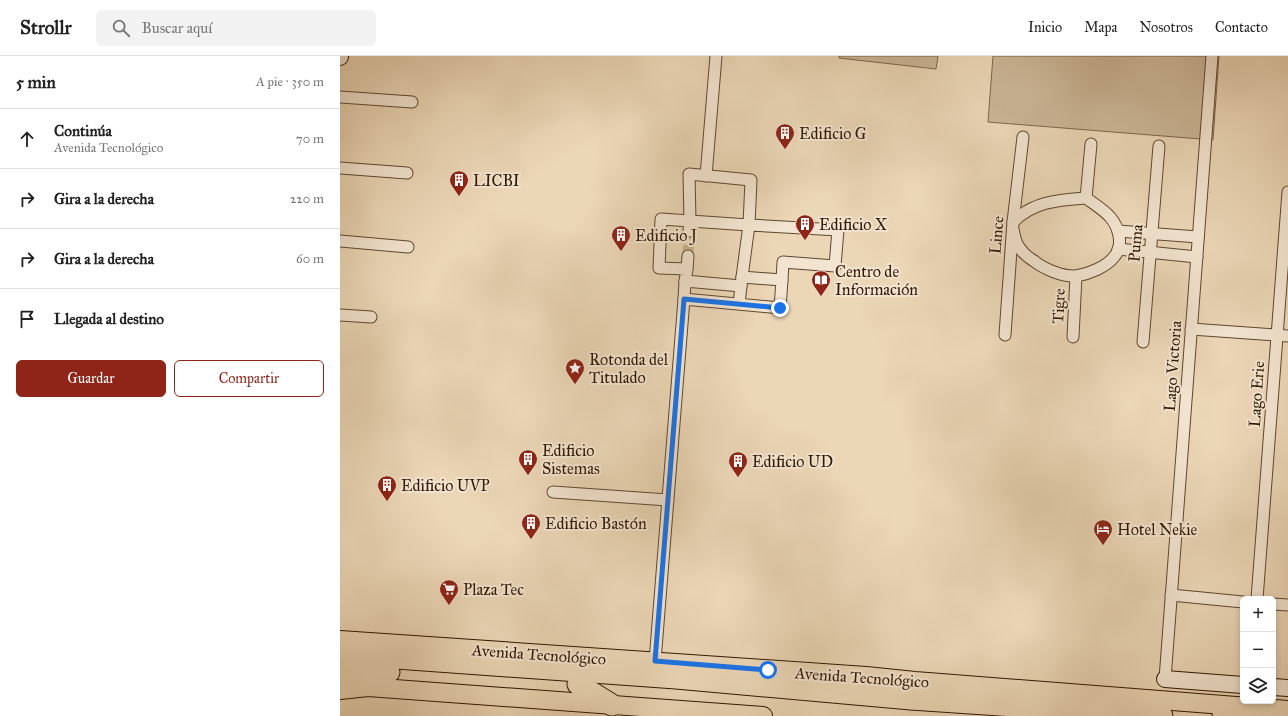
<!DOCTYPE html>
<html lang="es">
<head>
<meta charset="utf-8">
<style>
  :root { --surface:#fff; --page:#f2f2f2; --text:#222; --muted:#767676; --line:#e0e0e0; --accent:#8f2418 }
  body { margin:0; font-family:"IM FELL Great Primer",serif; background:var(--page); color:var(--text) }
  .controls { position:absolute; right:12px; bottom:12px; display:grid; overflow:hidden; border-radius:6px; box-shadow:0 2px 6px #0003 }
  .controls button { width:36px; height:36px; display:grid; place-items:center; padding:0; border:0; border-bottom:1px solid var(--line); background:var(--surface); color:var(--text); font:20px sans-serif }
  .stop { position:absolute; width:12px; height:12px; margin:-9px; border:3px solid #1a73e8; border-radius:50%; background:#fff }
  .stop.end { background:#1a73e8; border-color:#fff; box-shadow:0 1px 4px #0008 }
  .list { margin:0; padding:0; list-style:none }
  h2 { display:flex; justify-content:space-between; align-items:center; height:52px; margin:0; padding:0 16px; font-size:17px }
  h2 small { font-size:13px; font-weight:400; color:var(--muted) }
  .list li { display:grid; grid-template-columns:26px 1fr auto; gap:12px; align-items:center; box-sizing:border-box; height:60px; padding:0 16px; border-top:1px solid var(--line) }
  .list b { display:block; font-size:15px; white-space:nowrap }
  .list p { margin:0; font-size:13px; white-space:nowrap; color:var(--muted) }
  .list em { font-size:13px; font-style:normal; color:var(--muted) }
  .actions { display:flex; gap:8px; padding:12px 16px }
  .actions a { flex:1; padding:9px 0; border:1px solid var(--accent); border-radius:6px; text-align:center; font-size:14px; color:var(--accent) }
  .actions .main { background:var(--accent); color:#fff }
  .icon { flex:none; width:22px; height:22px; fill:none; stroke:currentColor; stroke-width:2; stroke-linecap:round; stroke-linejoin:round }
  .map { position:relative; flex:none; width:948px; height:660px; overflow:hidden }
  header { display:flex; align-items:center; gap:24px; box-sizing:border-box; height:56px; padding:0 20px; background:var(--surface); border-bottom:1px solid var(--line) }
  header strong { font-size:19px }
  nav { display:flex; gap:22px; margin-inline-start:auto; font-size:14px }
  .search { width:280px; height:36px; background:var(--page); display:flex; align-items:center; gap:10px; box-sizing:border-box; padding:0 14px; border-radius:6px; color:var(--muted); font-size:15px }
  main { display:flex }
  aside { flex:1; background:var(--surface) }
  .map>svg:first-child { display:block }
  .green { fill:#cbb697; stroke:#7e664c }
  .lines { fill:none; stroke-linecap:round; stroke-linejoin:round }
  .street-tunnel { stroke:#c6b092; stroke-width:11; stroke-dasharray:11 5.5; stroke-linecap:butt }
  .street-casing { stroke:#5f472e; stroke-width:13 }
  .secondary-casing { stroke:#301701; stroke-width:18 }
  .primary-casing { stroke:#301701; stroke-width:20 }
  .highway-casing { stroke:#301701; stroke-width:23 }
  .street { stroke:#f2e4d0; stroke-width:11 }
  .secondary { stroke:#f2e4d0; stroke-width:16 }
  .primary { stroke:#ebd6b6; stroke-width:18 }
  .highway { stroke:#ebd6b6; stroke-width:21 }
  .route { stroke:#1a73e8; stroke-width:5 }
  .labels { text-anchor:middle; stroke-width:4; stroke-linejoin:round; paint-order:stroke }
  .poi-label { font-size:16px; fill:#301701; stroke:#f2e4d0; text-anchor:start }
  .street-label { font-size:16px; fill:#301701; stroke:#f2e4d0 }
</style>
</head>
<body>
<header>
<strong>Strollr</strong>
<div class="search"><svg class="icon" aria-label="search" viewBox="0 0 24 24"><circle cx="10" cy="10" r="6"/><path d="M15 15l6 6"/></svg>Buscar aquí</div>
<nav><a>Inicio</a><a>Mapa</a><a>Nosotros</a><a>Contacto</a></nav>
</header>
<main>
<aside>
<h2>5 min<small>A pie · 350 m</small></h2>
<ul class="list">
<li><svg class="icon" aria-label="ahead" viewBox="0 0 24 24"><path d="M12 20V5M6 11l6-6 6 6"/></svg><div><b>Continúa</b><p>Avenida Tecnológico</p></div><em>70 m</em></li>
<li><svg class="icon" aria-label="right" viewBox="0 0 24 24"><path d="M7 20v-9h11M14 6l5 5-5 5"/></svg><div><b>Gira a la derecha</b></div><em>220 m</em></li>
<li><svg class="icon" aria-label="right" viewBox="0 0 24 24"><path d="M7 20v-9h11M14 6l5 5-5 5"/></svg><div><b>Gira a la derecha</b></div><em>60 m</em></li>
<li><svg class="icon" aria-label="arrive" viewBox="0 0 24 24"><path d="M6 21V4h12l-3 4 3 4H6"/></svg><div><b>Llegada al destino</b></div></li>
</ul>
<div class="actions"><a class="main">Guardar</a><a>Compartir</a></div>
</aside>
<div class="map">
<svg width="948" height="660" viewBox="0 0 948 660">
  <rect width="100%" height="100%" fill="#ebd6b6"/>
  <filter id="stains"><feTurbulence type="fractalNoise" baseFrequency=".005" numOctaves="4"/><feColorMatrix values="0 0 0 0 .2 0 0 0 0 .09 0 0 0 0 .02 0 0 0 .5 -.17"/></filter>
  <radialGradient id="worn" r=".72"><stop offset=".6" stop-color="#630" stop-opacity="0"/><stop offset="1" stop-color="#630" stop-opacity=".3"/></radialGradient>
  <g class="green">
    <polygon points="499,0 598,0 596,13 499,2"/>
    <polygon points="653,0 879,0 873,84 648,66"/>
  </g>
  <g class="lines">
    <polyline class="street-tunnel" points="348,200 349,175"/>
    <g class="street-casing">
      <g id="street">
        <polyline points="0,41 72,46"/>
        <polyline points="0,112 67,117"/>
        <polygon points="349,118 411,124 409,169 350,165"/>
        <polyline points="366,120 376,0"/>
        <polyline points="746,142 751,88"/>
        <path d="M673,173C674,178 675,183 677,188C681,195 687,201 694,205C704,213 723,221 736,220C749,218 766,211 774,201C784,190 779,171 770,161C764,154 754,148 746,142C719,144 694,145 673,166"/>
        <polyline points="778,175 858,181"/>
        <polyline points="0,185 68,191"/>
        <polyline points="778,193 857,201"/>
        <polyline points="347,213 348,200"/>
        <polyline points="402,221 409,169 498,174 495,210 443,206 442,224"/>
        <polyline points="345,225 347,213 319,212 321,163 350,165 349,175"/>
        <polyline points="344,243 345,225 401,230"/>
        <polyline points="0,259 31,261"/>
        <polyline points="851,273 948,280"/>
        <polyline points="665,279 673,166 683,81"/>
        <polyline points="733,281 736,220"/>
        <polyline points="803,286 819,90"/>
        <polyline points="213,436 328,444"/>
        <polyline points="831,539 903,546"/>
        <polyline points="917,543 948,136"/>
        <polyline points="933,548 948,549"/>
        <polyline points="315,605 344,243 440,252 442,224 402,221 399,248"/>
        <polyline points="825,623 872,0"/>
      </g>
    </g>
    <g class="secondary-casing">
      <g id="secondary">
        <polyline points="0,1 0,0"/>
        <polyline points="825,623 903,629"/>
        <polyline points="933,631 948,632"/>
      </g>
    </g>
    <g class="primary-casing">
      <g id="primary">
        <polyline points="0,584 526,620 575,625 948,654"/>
        <polyline points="0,634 28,631 423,660"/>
      </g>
    </g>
    <g class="highway-casing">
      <g id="highway">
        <polyline points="0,598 336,622 571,643 822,660"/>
        <polyline points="0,616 26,614 49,616"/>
        <polyline points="238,628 272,649"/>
        <polyline points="883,660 904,651"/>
      </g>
    </g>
    <use href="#street" class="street"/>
    <use href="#secondary" class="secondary"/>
    <use href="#primary" class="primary"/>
    <use href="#highway" class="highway"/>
  </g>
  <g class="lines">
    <polyline class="route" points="428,614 315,605 344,243 440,252"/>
  </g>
  <defs>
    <g id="building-pin" transform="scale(1)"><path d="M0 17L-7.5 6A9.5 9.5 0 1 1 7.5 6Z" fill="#8f2418" stroke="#f2e4d0"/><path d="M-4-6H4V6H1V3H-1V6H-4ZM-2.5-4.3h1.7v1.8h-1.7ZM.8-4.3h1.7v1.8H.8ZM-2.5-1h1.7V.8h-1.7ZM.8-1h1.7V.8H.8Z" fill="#fff"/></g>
    <g id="library-pin" transform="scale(1)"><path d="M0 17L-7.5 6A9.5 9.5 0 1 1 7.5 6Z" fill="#8f2418" stroke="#f2e4d0"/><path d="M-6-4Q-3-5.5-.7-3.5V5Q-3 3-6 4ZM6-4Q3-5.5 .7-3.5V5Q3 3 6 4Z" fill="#fff"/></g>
    <g id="sight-pin" transform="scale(1)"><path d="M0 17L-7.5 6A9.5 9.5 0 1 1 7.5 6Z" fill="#8f2418" stroke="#f2e4d0"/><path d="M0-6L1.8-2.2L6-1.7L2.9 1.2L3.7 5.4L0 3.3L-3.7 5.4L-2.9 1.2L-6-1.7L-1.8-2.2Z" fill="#fff"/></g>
    <g id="hotel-pin" transform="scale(1)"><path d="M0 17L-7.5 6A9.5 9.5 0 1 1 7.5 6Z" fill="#8f2418" stroke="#f2e4d0"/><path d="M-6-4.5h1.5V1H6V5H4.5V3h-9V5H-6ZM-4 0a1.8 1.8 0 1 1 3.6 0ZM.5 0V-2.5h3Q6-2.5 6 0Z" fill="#fff"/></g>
    <g id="supermarket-pin" transform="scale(1)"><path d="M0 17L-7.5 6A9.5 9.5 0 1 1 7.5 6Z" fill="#8f2418" stroke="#f2e4d0"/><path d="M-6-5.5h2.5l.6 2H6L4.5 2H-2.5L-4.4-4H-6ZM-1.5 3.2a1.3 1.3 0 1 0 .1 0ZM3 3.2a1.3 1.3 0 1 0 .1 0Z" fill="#fff"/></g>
  </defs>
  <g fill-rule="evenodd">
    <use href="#building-pin" x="445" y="77"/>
    <use href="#building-pin" x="119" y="124"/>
    <use href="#building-pin" x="465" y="168"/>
    <use href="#building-pin" x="281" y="179"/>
    <use href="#library-pin" x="481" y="224"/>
    <use href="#sight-pin" x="235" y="312"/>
    <use href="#building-pin" x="188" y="403"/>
    <use href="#building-pin" x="398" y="405"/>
    <use href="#building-pin" x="47" y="429"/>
    <use href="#building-pin" x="191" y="467"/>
    <use href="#hotel-pin" x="763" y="473"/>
    <use href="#supermarket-pin" x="109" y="533"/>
  </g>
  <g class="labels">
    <g class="poi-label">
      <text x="459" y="83">Edificio G</text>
      <text x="133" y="130">LICBI</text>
      <text x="479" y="174">Edificio X</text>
      <text x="295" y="185">Edificio J</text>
      <text x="495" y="221">Centro de<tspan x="495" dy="18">Información</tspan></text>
      <text x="249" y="309">Rotonda del<tspan x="249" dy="18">Titulado</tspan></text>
      <text x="202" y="400">Edificio<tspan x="202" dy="18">Sistemas</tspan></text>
      <text x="412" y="411">Edificio UD</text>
      <text x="61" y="435">Edificio UVP</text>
      <text x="205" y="473">Edificio Bastón</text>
      <text x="777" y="479">Hotel Nekie</text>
      <text x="123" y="539">Plaza Tec</text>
    </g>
    <g class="street-label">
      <text transform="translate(656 179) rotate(-85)" y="6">Lince</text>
      <text transform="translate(795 187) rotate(-85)" y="6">Puma</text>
      <text transform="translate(718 250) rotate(-87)" y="6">Tigre</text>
      <text transform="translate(832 310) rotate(-86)" y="6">Lago Victoria</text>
      <text transform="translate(916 338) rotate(-86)" y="6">Lago Erie</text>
      <text transform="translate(199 598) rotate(4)" y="6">Avenida Tecnológico</text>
      <text transform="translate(522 621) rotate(4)" y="6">Avenida Tecnológico</text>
    </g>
  </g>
  <rect width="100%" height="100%" filter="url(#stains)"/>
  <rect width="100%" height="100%" fill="url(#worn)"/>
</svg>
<div class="controls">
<button>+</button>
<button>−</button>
<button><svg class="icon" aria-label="layers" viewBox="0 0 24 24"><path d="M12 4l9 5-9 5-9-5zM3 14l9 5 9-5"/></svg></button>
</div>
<div class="stop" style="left:428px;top:614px"></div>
<div class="stop end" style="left:440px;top:252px"></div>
</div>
</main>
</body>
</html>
